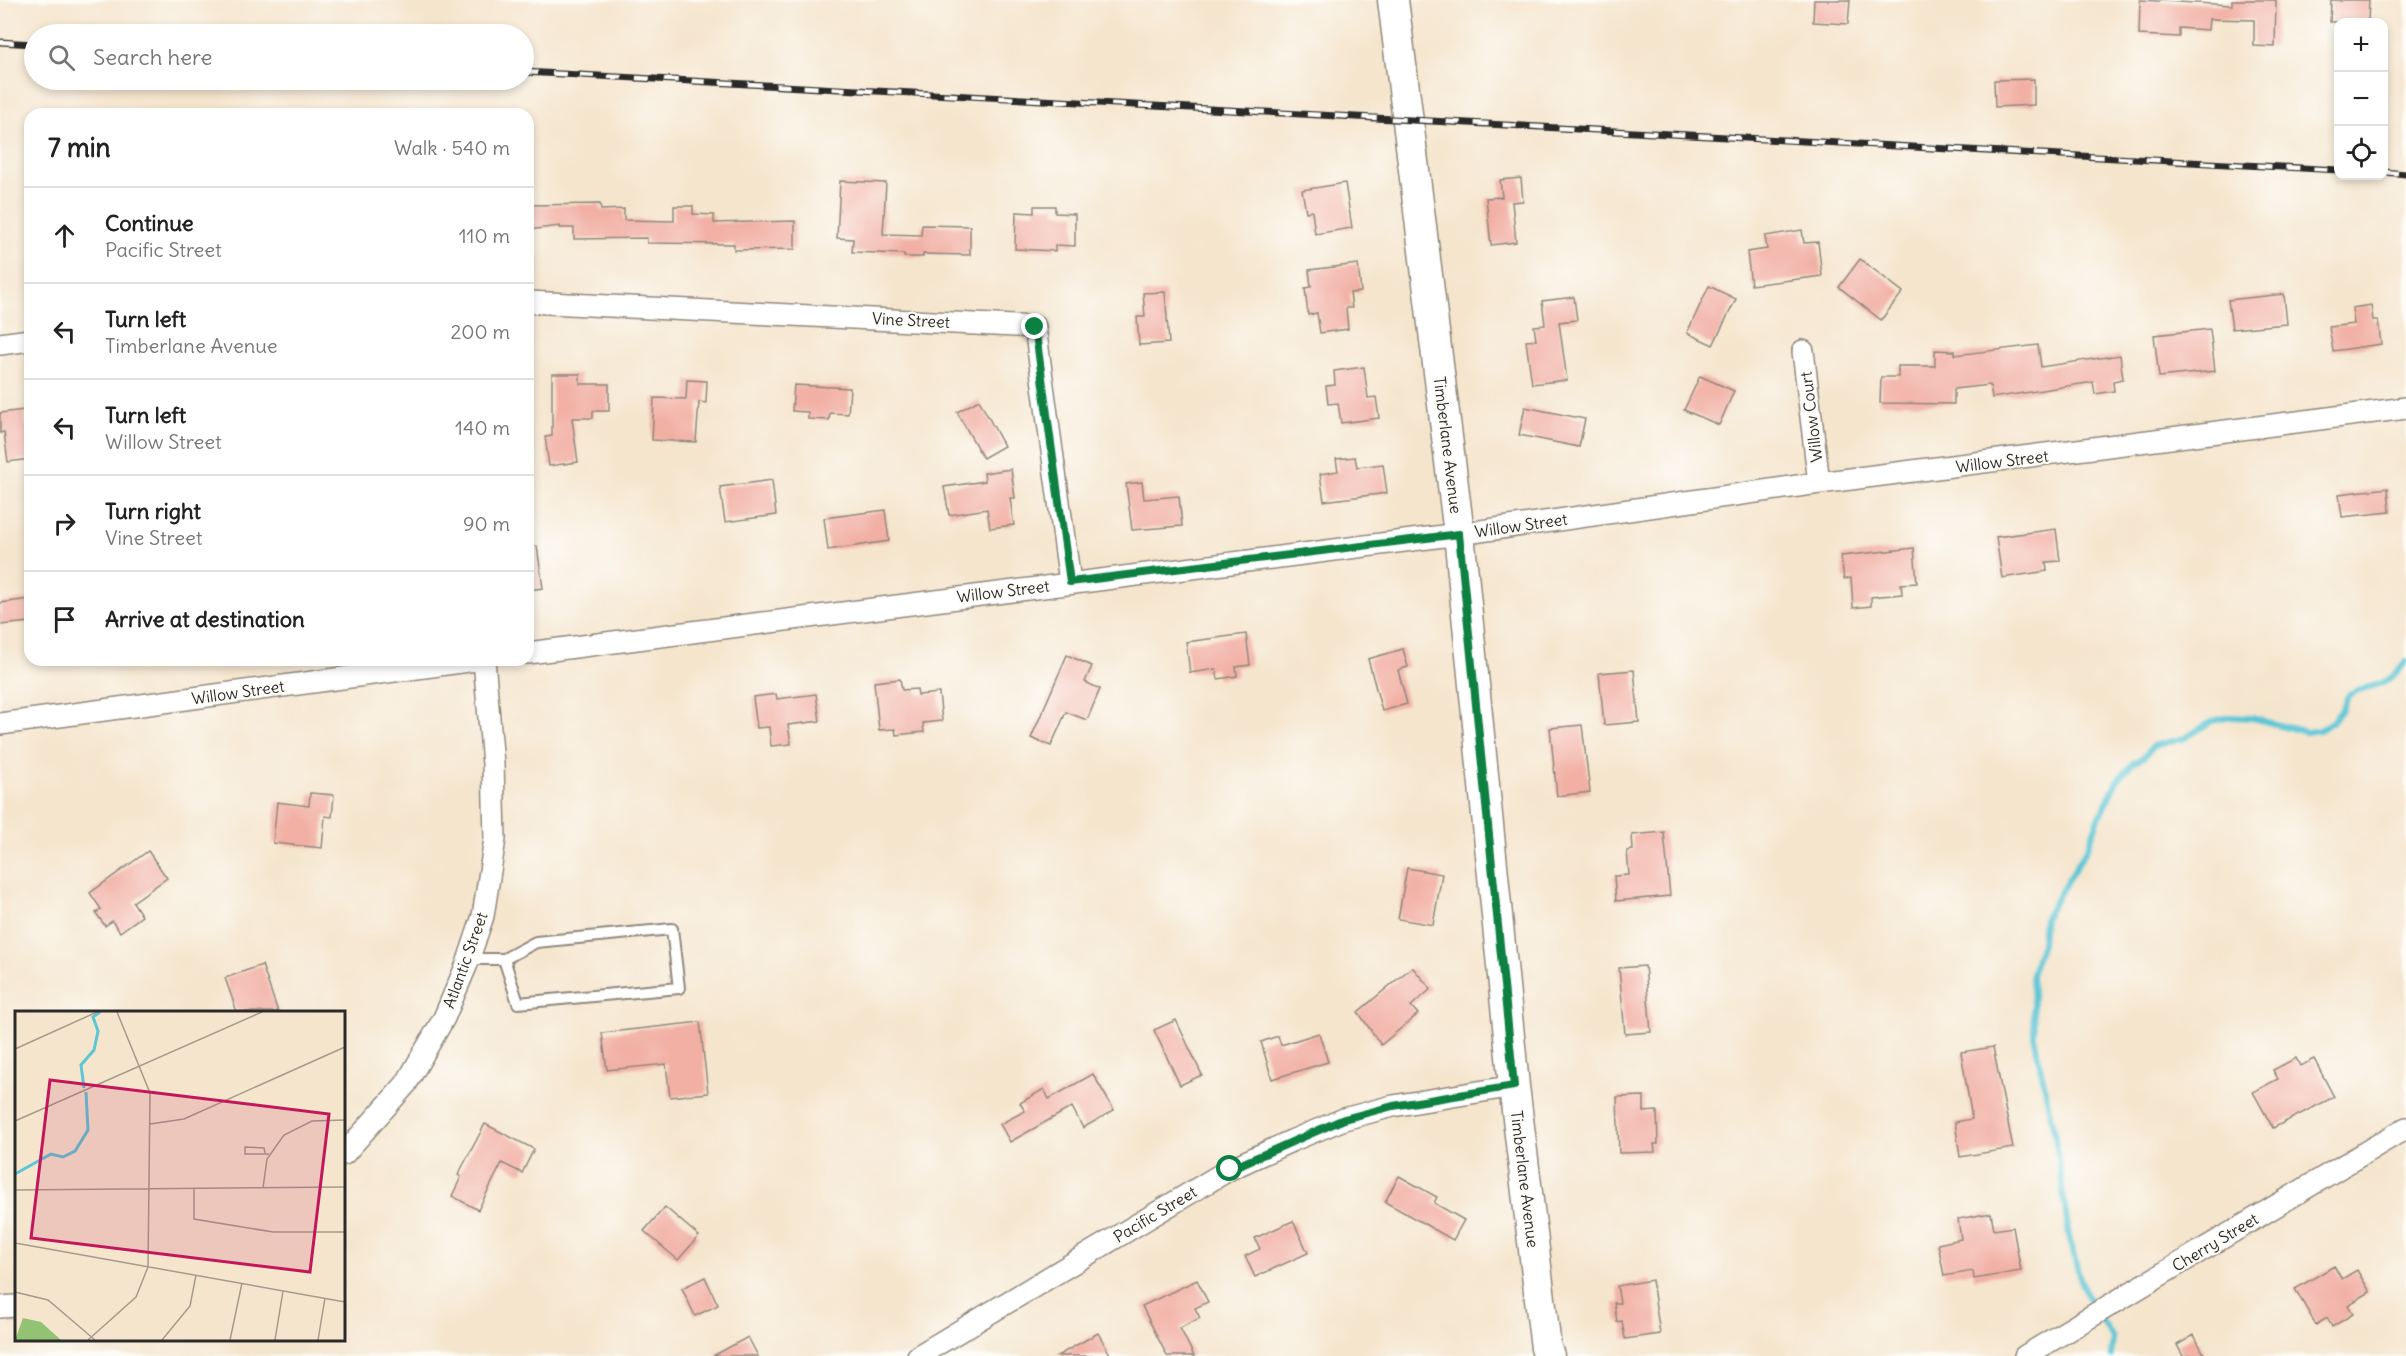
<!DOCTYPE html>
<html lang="en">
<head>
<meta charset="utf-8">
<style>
  :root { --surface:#fff; --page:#f2f2f2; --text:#222; --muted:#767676; --line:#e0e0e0 }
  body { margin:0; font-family:Delius,sans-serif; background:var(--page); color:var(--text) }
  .controls { position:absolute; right:18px; top:18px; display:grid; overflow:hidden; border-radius:12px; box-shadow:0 3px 9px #0003 }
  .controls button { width:54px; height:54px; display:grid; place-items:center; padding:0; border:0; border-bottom:2px solid var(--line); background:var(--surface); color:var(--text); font:30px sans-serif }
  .stop { position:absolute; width:18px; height:18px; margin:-14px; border:4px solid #0b8043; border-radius:50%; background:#fff }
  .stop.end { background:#0b8043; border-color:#fff; box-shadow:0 2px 6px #0008 }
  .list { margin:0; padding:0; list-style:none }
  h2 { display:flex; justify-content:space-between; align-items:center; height:78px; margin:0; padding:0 24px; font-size:26px }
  h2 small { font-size:20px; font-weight:400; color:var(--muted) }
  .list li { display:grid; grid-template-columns:39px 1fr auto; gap:18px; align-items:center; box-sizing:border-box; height:96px; padding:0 24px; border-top:2px solid var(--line) }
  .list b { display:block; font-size:22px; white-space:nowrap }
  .list p { margin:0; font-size:20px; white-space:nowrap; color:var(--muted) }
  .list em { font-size:20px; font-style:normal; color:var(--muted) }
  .icon { flex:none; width:33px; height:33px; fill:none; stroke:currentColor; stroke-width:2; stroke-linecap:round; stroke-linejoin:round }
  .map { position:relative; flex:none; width:2406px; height:1356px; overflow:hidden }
  .search { position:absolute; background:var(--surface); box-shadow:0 3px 9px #0003; left:24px; top:24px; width:510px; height:66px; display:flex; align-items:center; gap:15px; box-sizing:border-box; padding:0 21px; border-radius:33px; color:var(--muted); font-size:22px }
  .panel { position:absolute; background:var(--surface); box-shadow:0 3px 9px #0003; left:24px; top:108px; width:510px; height:558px; border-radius:18px }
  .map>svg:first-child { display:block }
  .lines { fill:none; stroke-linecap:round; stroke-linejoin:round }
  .stream { stroke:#5bc6d5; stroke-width:6 }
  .building { fill:#f2b0a5 }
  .lane-casing { stroke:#90887c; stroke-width:14 }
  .street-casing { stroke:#90887c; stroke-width:24 }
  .secondary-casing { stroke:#90887c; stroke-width:33 }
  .lane { stroke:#fff; stroke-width:10 }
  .street { stroke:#fff; stroke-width:21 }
  .secondary { stroke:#fff; stroke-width:30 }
  .rail-casing { stroke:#2b2b2b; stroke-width:7 }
  .rail { stroke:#fdfcf7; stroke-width:4.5; stroke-dasharray:14; stroke-linecap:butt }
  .route { stroke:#0b8043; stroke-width:8 }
  .labels { text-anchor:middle; stroke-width:4.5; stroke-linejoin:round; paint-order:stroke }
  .street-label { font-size:16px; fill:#2b2b2b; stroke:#fdfcf7 }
  .inset-river { fill:none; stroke:#5bc6d5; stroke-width:3 }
  .inset-road { fill:none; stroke:#a49b8c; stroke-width:1.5 }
  .view { fill:#c2185b; fill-opacity:0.15; stroke:#c2185b; stroke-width:3 }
  .inset-edge { fill:none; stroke:#2b2b2b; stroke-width:3 }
</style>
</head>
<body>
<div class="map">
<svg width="2406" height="1356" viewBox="0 0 2406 1356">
  <rect width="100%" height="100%" fill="#fdfcf7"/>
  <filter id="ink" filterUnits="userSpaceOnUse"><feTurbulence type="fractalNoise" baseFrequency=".0167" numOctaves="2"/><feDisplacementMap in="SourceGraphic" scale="12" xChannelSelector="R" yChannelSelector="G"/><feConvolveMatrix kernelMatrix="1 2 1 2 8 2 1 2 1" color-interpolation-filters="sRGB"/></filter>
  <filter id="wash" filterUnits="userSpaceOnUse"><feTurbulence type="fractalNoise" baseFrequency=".008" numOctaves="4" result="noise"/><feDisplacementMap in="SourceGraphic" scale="24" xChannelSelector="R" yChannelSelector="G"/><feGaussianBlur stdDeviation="1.35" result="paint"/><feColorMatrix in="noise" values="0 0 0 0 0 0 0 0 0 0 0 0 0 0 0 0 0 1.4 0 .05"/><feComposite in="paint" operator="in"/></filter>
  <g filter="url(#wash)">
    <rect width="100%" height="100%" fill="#f5e5cd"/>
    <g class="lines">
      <polyline class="stream" points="2111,1356 2113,1338 2088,1298 2078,1272 2069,1236 2056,1142 2034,1036 2032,972 2042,944 2044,919 2088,847 2099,818 2117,781 2133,763 2144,757 2153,746 2185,738 2212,721 2230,717 2252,718 2306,732 2320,730 2332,722 2341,711 2348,696 2358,690 2380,684 2393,676 2406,662"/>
    </g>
    <g id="blocks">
      <g class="building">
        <polygon points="1814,0 1850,0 1848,24 1813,22"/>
        <polygon points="2140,0 2232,5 2232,0 2276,0 2275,47 2254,46 2254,20 2209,19 2208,30 2179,28 2179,37 2139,35"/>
        <polygon points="2331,0 2369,0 2368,22 2330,22"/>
        <polygon points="2034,79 2034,105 1995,107 1994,80"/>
        <polygon points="1521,178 1523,201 1512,202 1516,242 1491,245 1486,198 1502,197 1500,180"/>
        <polygon points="840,181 886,183 883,234 921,235 922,225 970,226 970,255 923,254 923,257 904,257 904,254 852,252 853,239 837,238"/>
        <polygon points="1345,183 1352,228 1315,234 1312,211 1306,212 1302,190"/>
        <polygon points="600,204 601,210 624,209 624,220 674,221 674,206 693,206 693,214 714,215 714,223 795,221 795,249 734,250 734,244 647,243 647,238 574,239 574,228 560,228 560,226 528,230 528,205"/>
        <polygon points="1034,206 1055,206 1055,213 1075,214 1075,246 1055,245 1055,251 1015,249 1016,212 1034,213"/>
        <polygon points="1802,230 1804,243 1818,242 1822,276 1751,285 1747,252 1767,249 1765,236"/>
        <polygon points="1860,259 1903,292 1881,320 1839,287"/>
        <polygon points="1358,264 1361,292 1350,293 1352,308 1346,308 1348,329 1320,333 1317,313 1308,315 1305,288 1311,287 1309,270"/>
        <polygon points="1709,286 1736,299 1713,345 1687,333"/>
        <polygon points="1165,292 1169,343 1139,345 1137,317 1145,317 1143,293"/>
        <polygon points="2284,294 2287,324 2232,329 2228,300"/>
        <polygon points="1574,297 1577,320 1559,322 1567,380 1532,384 1526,341 1536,340 1534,326 1545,325 1542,301"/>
        <polygon points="2371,305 2373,320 2378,320 2381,344 2333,351 2329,327 2354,324 2352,308"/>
        <polygon points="2210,329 2215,371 2159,377 2154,335"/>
        <polygon points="2038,345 2041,367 2120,355 2123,379 2113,381 2114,391 2095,394 2093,382 1992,398 1990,385 1954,389 1954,404 1880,403 1881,377 1898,377 1898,366 1935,366 1935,350 1955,351 1955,355"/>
        <polygon points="1364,367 1368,398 1376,397 1379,418 1341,423 1338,403 1328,404 1326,386 1335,385 1334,371"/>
        <polygon points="552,374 580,374 580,384 609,384 609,411 593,411 593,418 572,418 578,462 549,466 545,437 552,436"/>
        <polygon points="1700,376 1734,391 1719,425 1684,410"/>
        <polygon points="687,380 707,381 706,403 699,402 696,442 652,440 654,398 686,399"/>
        <polygon points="794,385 850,388 848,414 830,413 829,420 808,419 808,412 792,411"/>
        <polygon points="979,400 1004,446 983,458 957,412"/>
        <polygon points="1525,407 1585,419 1579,447 1519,435"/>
        <polygon points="24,410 26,427 30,426 30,459 8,462 4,432 0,433 0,413"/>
        <polygon points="1355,457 1357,467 1383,464 1387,493 1324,501 1320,474 1338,471 1336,459"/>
        <polygon points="1011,469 1015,498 1010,498 1014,525 990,528 987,509 949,515 944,487 985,481 984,473"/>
        <polygon points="772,480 776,515 725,522 720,487"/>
        <polygon points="1142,482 1144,499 1179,496 1182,526 1132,530 1126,484"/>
        <polygon points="2388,488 2390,512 2342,517 2339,494"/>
        <polygon points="885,510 889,541 828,550 824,518"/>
        <polygon points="2056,529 2060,561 2046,562 2047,571 2002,578 1996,537"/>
        <polygon points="537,546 543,588 528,590 528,547"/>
        <polygon points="1914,548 1917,583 1901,584 1902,594 1871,597 1871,606 1853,608 1851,578 1844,579 1841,556"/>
        <polygon points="30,599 30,622 0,625 0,603"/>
        <polygon points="1246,634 1250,665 1236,667 1237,676 1218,679 1216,669 1190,673 1186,642"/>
        <polygon points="1403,649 1408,667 1398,670 1407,704 1382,711 1368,659"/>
        <polygon points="1067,655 1092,666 1085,682 1100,689 1087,720 1066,712 1051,746 1031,738"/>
        <polygon points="1634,670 1639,722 1604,725 1599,673"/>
        <polygon points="900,679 902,690 917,689 918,695 939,693 942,721 923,723 924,732 896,735 895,729 879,730 874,682"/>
        <polygon points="776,694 777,699 816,694 820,721 788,725 791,744 771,746 769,727 757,728 753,697"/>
        <polygon points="1582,725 1590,792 1557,796 1550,728"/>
        <polygon points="310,793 334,795 332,817 325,816 322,848 273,843 277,802 309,806"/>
        <polygon points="1664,832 1670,896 1616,901 1614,876 1629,875 1627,851 1633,850 1632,835"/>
        <polygon points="148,851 167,878 133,902 142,916 120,932 112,921 105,926 96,913 101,909 90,893"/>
        <polygon points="1407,868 1442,874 1433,925 1398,919"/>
        <polygon points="262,965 278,1012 237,1012 225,978"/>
        <polygon points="1645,966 1651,1032 1625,1034 1619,968"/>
        <polygon points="1412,967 1431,989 1411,1006 1418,1014 1381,1045 1358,1012"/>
        <polygon points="1176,1020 1202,1075 1180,1085 1154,1030"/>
        <polygon points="700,1022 708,1093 670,1097 666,1064 607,1070 602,1033"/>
        <polygon points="1319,1033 1328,1062 1272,1079 1261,1042 1278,1036 1281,1045"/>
        <polygon points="1993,1047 2013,1148 1960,1157 1955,1122 1972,1119 1961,1052"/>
        <polygon points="2296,1058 2300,1066 2314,1059 2334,1097 2273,1128 2253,1092 2278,1079 2273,1070"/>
        <polygon points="1093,1074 1114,1110 1083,1128 1072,1107 1010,1142 1000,1124 1025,1111 1020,1103 1044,1089 1049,1099"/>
        <polygon points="1644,1096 1644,1112 1657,1111 1658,1144 1654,1144 1655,1152 1619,1153 1617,1097"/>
        <polygon points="485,1124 534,1149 522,1173 502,1163 478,1210 452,1196 461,1177 458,1175"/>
        <polygon points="1399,1176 1437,1197 1434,1203 1464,1220 1453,1240 1385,1202"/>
        <polygon points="665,1207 699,1236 678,1260 644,1231"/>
        <polygon points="1991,1213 1994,1230 2013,1227 2021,1271 1974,1279 1973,1271 1944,1276 1938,1244 1961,1239 1958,1219"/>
        <polygon points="1293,1221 1308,1253 1255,1277 1245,1256 1260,1249 1255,1238"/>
        <polygon points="2334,1266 2342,1279 2357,1270 2370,1292 2348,1305 2353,1314 2332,1327 2327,1318 2316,1325 2295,1289"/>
        <polygon points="705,1277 718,1305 695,1316 682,1288"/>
        <polygon points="1197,1280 1208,1302 1195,1308 1200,1318 1180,1328 1194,1356 1167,1356 1142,1306"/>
        <polygon points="1652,1280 1660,1334 1625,1339 1622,1321 1617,1322 1614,1303 1620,1303 1617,1286"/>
        <polygon points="1098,1333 1111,1356 1057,1356"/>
        <polygon points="2194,1335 2205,1356 2183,1356 2177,1345"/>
        <polygon points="748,1337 758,1356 713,1356"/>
      </g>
    </g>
  </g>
  <g filter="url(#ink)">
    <use href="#blocks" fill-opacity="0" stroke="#90887c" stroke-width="1.5"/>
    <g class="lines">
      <g class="lane-casing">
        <polyline id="lane" points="469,959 504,959 536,942 672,929 679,988 518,1003 504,959"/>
      </g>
      <g class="street-casing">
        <g id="street">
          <polyline points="528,302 1035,327 1070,582"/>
          <polyline points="0,344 30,340"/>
          <polyline points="1803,351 1819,483"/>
          <polyline points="528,653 1459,534 1819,483 2406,408"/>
          <polyline points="0,724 476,660"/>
          <polyline points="344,1154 406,1084 444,1018 467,964 483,916 495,839 493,764 484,660"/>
          <polyline points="0,1307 16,1306"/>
          <polyline points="918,1356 1230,1169 1291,1141 1344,1119 1393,1106 1514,1086"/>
          <polyline points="2025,1356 2406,1128"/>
        </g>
      </g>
      <g class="secondary-casing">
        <polyline id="secondary" points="1393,0 1459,534 1514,1086 1546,1348 1549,1356"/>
      </g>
      <use href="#lane" class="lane"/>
      <use href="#street" class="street"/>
      <use href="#secondary" class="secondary"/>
      <g class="rail-casing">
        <g id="rail">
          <polyline points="0,42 34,44"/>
          <polyline points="524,72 2338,170"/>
          <polyline points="2384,172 2406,174"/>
        </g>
      </g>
      <use href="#rail" class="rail"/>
    </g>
  </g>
  <g class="lines" filter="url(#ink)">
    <polyline class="route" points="1035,327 1070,582 1459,534 1514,1086 1393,1106 1344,1119 1230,1169"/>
  </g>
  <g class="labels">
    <g class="street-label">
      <text transform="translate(911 320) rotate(3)" y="6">Vine Street</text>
      <text transform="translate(1811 417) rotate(-97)" y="6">Willow Court</text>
      <text transform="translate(1448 445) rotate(83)" y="6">Timberlane Avenue</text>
      <text transform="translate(2002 461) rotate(-7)" y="6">Willow Street</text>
      <text transform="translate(1521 525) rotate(-8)" y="6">Willow Street</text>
      <text transform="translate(1003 591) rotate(-7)" y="6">Willow Street</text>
      <text transform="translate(238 692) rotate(-8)" y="6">Willow Street</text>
      <text transform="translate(465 960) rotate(-70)" y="6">Atlantic Street</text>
      <text transform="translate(1525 1179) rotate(83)" y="6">Timberlane Avenue</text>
      <text transform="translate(1155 1214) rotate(-31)" y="6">Pacific Street</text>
      <text transform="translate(2215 1242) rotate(-31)" y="6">Cherry Street</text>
    </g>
  </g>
  <g transform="translate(15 1011)">
    <rect width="330" height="330" fill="#f5e5cd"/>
    <path d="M8,307L26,311L46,329H0Z" fill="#92c372"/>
    <path class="inset-river" d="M69,77L66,54L79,39L83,20L78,6L85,1M0,163L36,143L48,146L60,140L73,119L71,81"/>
    <path class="inset-road" d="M0,38L82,1M0,110L247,1M135,113L169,108L330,36M250,142L249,137L230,136V143H254M248,177L252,148L269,124L297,110L330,109M179,178V208L258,221H330M0,179L330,176M0,232L330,291M0,281L33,289L80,329M73,329L121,286L133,256L135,82L102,1M147,329L175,295L181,264M215,329L227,272M260,329L268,280M303,329L310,287"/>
    <path class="view" d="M35,69L314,103L295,261L16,227Z"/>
    <rect width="330" height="330" class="inset-edge"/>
  </g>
</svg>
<div class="controls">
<button>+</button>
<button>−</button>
<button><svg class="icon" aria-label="locate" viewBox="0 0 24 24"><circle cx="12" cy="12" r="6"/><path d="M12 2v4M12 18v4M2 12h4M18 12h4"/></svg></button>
</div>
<div class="stop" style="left:1230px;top:1169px"></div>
<div class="stop end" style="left:1035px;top:327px"></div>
<div class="search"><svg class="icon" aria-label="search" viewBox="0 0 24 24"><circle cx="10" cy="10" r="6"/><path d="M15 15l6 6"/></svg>Search here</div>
<section class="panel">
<h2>7 min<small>Walk · 540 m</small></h2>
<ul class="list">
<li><svg class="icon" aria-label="ahead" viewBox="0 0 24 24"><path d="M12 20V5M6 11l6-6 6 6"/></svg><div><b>Continue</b><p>Pacific Street</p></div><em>110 m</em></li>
<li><svg class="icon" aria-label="left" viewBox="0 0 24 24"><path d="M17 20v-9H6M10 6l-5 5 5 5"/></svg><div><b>Turn left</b><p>Timberlane Avenue</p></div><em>200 m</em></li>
<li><svg class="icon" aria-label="left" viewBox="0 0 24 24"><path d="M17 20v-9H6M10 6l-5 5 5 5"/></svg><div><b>Turn left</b><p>Willow Street</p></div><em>140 m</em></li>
<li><svg class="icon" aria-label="right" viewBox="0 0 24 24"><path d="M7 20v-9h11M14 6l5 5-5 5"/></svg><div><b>Turn right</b><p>Vine Street</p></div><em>90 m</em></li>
<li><svg class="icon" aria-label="arrive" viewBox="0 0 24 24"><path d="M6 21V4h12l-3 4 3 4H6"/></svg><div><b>Arrive at destination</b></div></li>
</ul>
</section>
</div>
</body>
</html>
